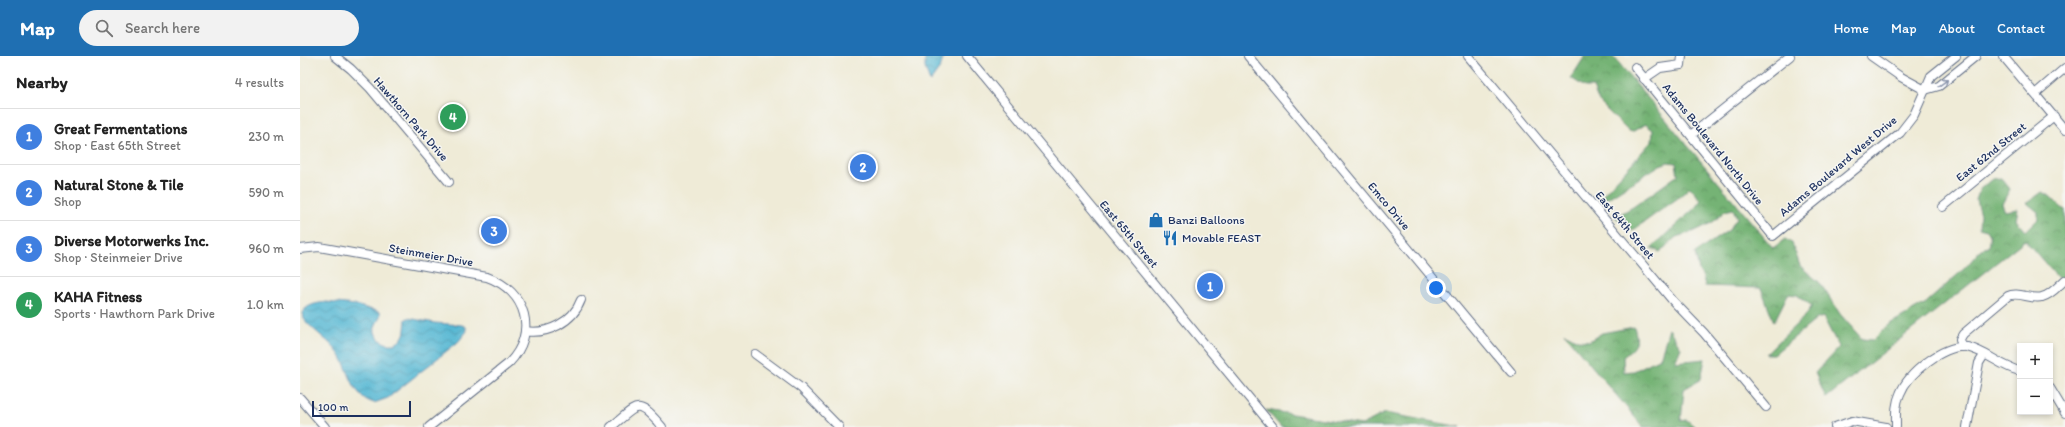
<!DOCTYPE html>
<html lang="en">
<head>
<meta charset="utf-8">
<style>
  :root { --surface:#fff; --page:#f2f2f2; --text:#222; --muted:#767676; --line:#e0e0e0; --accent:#1f6fb2 }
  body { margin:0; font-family:Itim,sans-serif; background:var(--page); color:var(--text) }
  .controls { position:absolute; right:12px; bottom:12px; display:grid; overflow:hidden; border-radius:0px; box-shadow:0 2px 6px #0003 }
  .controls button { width:36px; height:36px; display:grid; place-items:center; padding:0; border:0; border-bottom:1px solid var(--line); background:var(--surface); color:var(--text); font:20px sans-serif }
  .scale { position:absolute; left:12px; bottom:10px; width:99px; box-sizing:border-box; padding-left:4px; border:2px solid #1b2f5e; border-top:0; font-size:11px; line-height:14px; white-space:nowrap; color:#1b2f5e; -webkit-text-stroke:3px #f6f6f2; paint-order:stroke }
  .you { position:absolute; left:1136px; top:232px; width:14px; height:14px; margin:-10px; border:3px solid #fff; border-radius:50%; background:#1a73e8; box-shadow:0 0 0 6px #1a73e833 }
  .badge { display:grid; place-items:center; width:26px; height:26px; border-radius:50%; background:var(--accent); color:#fff; font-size:13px; font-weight:700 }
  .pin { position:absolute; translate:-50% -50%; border:2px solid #fff; box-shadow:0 1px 4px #0006 }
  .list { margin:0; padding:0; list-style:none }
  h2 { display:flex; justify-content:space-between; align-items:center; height:52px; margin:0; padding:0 16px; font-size:17px }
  h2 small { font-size:13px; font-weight:400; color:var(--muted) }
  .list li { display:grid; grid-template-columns:26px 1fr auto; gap:12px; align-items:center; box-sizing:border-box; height:56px; padding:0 16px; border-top:1px solid var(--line) }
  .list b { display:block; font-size:15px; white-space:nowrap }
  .list p { margin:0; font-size:13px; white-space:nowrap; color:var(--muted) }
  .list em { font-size:13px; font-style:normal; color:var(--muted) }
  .icon { flex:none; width:22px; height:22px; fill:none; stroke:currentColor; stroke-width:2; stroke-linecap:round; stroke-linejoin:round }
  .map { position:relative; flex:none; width:1765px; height:371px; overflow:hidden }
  header { display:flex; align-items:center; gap:24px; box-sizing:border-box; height:56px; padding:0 20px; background:var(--accent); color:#fff }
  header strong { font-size:19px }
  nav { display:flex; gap:22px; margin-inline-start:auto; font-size:14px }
  .search { width:280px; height:36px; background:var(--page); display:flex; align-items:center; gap:10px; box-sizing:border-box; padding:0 14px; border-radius:22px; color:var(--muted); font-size:15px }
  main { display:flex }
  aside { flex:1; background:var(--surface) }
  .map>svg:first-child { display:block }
  .forest { fill:url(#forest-crowns); stroke:#487169 }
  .water { fill:url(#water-waves); stroke:#387398 }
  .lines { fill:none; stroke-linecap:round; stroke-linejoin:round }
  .minor-casing { stroke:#657188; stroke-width:10 }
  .minor { stroke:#fff; stroke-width:8 }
  .oneway { stroke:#8d97ae }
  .labels { text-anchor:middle; stroke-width:3; stroke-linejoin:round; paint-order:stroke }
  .street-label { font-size:12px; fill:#1b2f5e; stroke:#f6f6f2 }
  .poi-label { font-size:12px; fill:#1b2f5e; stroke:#f6f6f2; text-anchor:start }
</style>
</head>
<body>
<header>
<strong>Map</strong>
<div class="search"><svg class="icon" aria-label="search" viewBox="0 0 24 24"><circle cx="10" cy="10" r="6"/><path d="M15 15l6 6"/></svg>Search here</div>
<nav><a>Home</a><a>Map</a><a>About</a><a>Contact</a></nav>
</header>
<main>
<aside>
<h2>Nearby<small>4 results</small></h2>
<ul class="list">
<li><span class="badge" style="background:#3f7fe0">1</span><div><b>Great Fermentations</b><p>Shop · East 65th Street</p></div><em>230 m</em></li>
<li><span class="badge" style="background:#3f7fe0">2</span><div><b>Natural Stone &amp; Tile</b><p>Shop</p></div><em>590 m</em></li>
<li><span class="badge" style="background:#3f7fe0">3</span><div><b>Diverse Motorwerks Inc.</b><p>Shop · Steinmeier Drive</p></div><em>960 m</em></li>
<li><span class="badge" style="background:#2e9e5b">4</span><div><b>KAHA Fitness</b><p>Sports · Hawthorn Park Drive</p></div><em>1.0 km</em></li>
</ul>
</aside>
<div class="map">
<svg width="1765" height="371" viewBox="0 0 1765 371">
  <defs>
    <pattern id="forest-crowns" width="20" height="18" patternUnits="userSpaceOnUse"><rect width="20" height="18" fill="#75b374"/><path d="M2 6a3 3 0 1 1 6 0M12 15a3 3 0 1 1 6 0" fill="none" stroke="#5f9262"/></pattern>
    <pattern id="water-waves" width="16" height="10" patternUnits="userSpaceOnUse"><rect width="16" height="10" fill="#54b7d3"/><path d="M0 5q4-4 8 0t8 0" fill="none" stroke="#4595ae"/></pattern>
  </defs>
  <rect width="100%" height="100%" fill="#f6f6f2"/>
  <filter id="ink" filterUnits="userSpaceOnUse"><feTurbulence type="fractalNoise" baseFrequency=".025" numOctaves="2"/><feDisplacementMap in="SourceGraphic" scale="8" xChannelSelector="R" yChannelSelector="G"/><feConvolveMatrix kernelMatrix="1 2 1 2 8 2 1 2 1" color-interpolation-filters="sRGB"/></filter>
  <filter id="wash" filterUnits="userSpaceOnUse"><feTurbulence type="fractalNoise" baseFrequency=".012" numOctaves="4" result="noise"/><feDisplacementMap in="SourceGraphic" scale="16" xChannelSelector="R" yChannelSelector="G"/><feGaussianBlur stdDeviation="0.9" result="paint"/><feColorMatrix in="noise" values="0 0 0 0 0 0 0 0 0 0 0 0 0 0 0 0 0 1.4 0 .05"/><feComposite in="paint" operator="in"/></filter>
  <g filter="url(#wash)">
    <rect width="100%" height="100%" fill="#efebd7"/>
    <g class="forest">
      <path d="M1285,0H1313L1473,192L1485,183L1492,187L1500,210L1520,227L1540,258L1562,283L1573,284L1588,269L1626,247L1666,211L1681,193L1688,191L1690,179L1687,174L1679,172L1680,159L1676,144L1680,133L1692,123L1701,122L1710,133L1702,148L1705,155L1718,153L1716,164L1726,175L1738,163V156L1727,147L1742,136C1752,139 1756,148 1765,154V228L1764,229L1725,184L1526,342L1515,317L1539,291L1523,261L1517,263L1474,298H1466L1505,260L1512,250L1497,239L1488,238L1474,266L1461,232L1405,230L1403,221L1399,215L1395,197L1429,174L1437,162L1433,153L1425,155L1413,166L1395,175L1376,181L1360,196L1351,192L1395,152L1401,144L1390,131L1378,142L1332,175L1315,161L1333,151L1378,119L1376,107L1368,106L1360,109L1308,142H1300L1352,85L1353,74L1345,68L1332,76L1327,74L1299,46L1293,31H1285L1271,22Z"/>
      <path d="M1334,271C1339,288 1337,290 1323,301L1324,316L1334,315L1360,302L1369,273L1381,292L1375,306L1405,303L1401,323L1384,333L1381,365L1387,364L1395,371H1343L1264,277L1278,284L1289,285L1302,277Z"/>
      <polygon points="966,354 1062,369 1085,357 1161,371 981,371"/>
    </g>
    <g class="water">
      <polygon points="625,0 644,0 640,12 630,26 625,12"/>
      <path d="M27,246L55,249L80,256C82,263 73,268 75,276C79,288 95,293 102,282C106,277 105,269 106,263L108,262L135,267L162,269L166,271L167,275L158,286L88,342L74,347C52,341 50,314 39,298C29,284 14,276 3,262L2,257C7,248 18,247 27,246Z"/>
    </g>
  </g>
  <g filter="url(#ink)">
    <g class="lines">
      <g class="minor-casing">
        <g id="minor">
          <polyline points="35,0 51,13 70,32 149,126"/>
          <polyline points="667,0 973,371"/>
          <polyline points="948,0 1211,316"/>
          <polyline points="1168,0 1373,245 1404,277 1466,351"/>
          <polyline points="1656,0 1631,20 1625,34 1639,30 1676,0"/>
          <polyline points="1703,0 1765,74"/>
          <polyline points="1335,11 1473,180 1600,77 1614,59 1625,34 1601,21 1571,0"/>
          <polyline points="1344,23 1360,12 1381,9 1382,0"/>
          <polyline points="1735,38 1765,12"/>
          <polyline points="1391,79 1490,0"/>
          <polyline points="1643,151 1754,60"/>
          <path d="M0,193L19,191L187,221C227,235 238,277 209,307L129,371"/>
          <path d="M225,275C247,279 273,266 281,244"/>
          <path d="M1662,291L1660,283L1663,278L1708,240C1718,235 1731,244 1742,241C1751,239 1759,229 1765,224"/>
          <polyline points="455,298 501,332 539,371"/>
          <polyline points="1750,332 1765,357"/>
          <polyline points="0,342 25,371"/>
          <path d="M311,371C338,349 337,342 362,371"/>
          <polyline points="1535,371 1552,365 1586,371"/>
          <path d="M1596,371C1596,359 1595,349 1600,338C1608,317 1644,288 1667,291C1686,295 1701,311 1720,315"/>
          <polyline points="1667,371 1679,307 1684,299"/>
        </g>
      </g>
      <use href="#minor" class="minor"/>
    </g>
    <defs><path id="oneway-shaft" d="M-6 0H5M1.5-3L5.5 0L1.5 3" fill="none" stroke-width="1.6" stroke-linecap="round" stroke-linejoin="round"/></defs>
    <use class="oneway" href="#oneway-shaft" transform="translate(1643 27) rotate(-36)"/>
  </g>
  <defs>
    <g id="shop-bare" transform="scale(1.2)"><path d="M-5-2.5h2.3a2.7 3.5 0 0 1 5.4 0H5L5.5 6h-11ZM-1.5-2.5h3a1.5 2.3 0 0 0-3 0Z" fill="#1f6fb2" stroke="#f6f6f2" stroke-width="2.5" paint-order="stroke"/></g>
    <g id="restaurant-bare" transform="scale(1.2)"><path d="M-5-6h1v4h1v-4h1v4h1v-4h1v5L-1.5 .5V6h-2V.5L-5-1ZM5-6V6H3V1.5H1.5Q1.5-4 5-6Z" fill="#1f6fb2" stroke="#f6f6f2" stroke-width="2.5" paint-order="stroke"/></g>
  </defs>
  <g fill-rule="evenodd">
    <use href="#shop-bare" x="856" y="164"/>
    <use href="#restaurant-bare" x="870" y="182"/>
  </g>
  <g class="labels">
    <g class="street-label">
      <text transform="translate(111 63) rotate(49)" y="4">Hawthorn Park Drive</text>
      <text transform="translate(1413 88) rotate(51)" y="4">Adams Boulevard North Drive</text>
      <text transform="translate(1691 96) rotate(-39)" y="4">East 62nd Street</text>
      <text transform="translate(1538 110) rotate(-40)" y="4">Adams Boulevard West Drive</text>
      <text transform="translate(1089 150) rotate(50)" y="4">Emco Drive</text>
      <text transform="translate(1325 169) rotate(50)" y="4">East 64th Street</text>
      <text transform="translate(829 178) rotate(50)" y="4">East 65th Street</text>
      <text transform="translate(131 199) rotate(10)" y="4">Steinmeier Drive</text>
    </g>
    <g class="poi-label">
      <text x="868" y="168">Banzi Balloons</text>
      <text x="882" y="186">Movable FEAST</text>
    </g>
  </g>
</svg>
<div class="controls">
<button>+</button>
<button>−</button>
</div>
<div class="scale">100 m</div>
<div class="you"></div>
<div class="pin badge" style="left:910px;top:230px;background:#3f7fe0">1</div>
<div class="pin badge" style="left:563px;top:111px;background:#3f7fe0">2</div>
<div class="pin badge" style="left:194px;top:175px;background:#3f7fe0">3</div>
<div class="pin badge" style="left:153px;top:61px;background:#2e9e5b">4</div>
</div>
</main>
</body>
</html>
